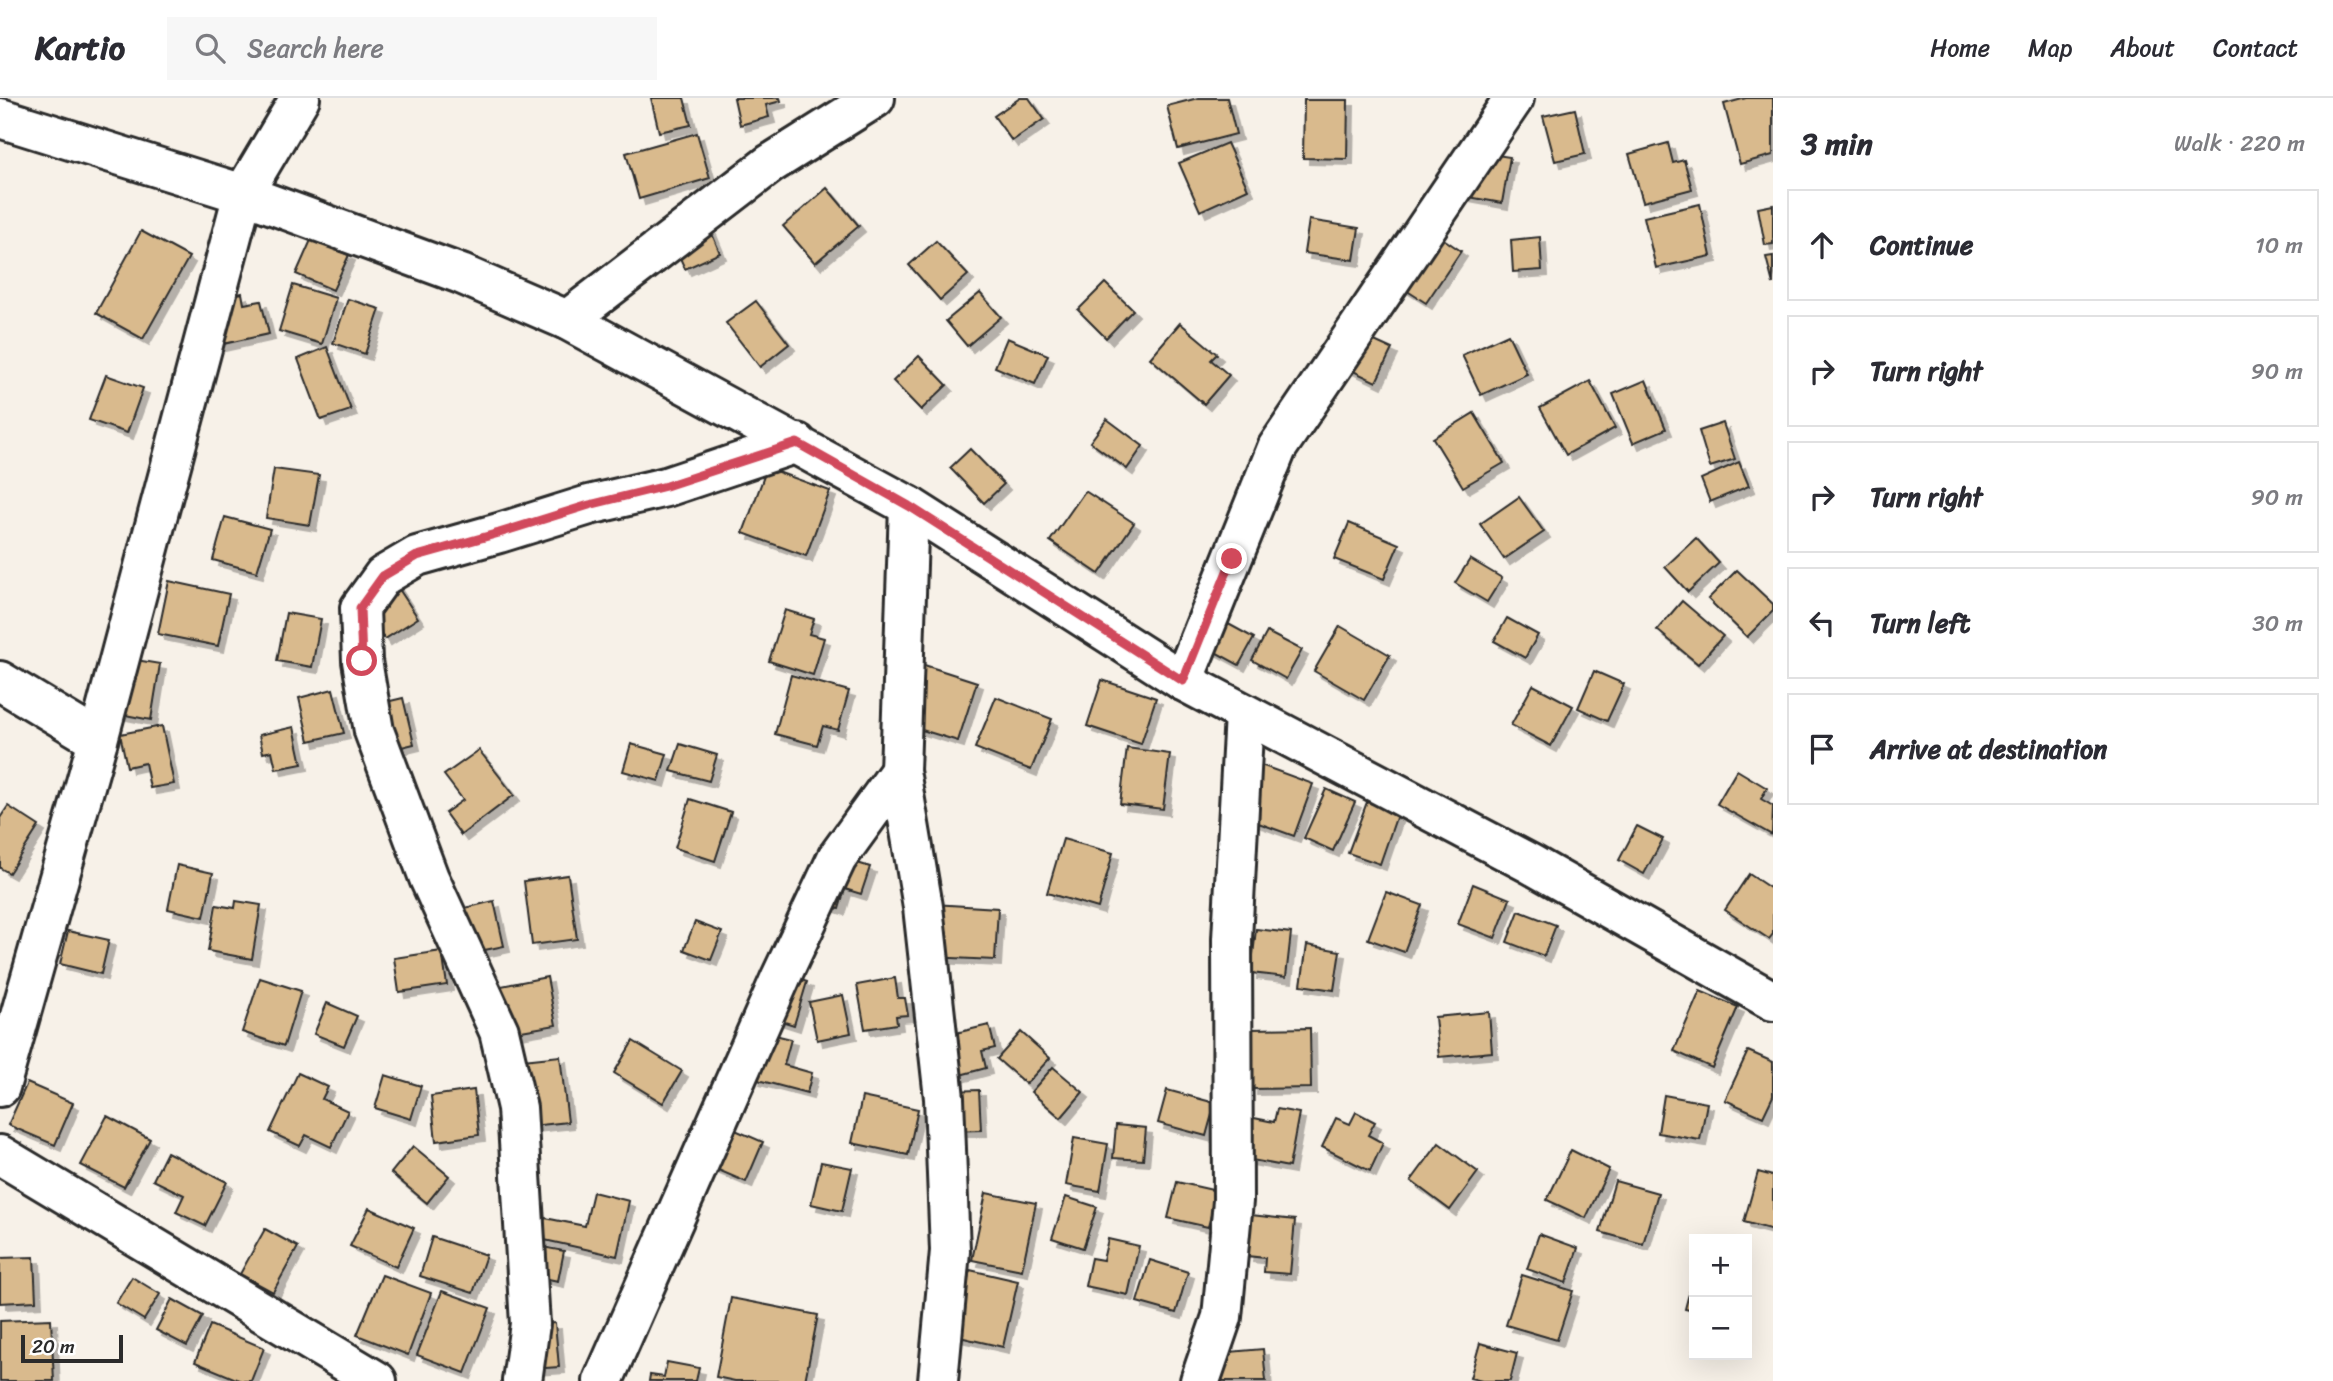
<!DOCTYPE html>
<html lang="en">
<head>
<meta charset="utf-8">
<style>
  :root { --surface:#fff; --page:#f7f7f7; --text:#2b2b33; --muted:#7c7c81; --line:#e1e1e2 }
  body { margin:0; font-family:Sriracha,sans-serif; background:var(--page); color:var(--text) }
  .controls { position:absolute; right:21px; bottom:21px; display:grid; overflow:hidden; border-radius:0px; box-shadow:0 7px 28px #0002 }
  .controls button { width:63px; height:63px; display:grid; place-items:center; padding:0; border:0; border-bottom:2px solid var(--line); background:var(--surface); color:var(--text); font:35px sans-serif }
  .scale { position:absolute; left:21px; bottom:18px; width:102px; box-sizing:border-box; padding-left:7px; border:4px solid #2b2b2b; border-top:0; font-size:19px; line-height:24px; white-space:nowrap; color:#2b2b2b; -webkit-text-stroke:5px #fff; paint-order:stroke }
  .stop { position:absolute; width:21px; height:21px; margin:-16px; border:5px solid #d1495b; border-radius:50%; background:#fff }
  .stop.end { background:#d1495b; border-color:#fff; box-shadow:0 2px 7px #0008 }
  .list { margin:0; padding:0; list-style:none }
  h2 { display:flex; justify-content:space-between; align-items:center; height:91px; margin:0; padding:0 28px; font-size:30px }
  h2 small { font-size:23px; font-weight:400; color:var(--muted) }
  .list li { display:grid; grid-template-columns:46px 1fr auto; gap:21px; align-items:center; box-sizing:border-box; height:112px; margin:0 14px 14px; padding:0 14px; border:2px solid var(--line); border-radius:0px }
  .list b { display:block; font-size:26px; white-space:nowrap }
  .list em { font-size:23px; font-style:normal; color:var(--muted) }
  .icon { flex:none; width:38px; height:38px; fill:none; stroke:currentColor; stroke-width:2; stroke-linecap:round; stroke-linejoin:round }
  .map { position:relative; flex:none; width:1773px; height:1283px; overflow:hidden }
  header { display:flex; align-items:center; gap:42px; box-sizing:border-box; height:98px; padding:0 35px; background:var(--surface); border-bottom:2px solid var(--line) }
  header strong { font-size:33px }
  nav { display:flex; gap:38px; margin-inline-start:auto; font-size:24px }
  .search { width:490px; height:63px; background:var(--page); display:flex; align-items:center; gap:18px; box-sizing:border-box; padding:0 24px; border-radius:0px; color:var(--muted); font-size:26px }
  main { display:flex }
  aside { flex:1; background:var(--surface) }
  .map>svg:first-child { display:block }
  .building { fill:#d9ba8d; stroke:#2b2b2b; stroke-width:2; filter:url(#shadow) }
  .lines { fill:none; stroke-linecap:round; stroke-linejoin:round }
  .minor-casing { stroke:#2b2b2b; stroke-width:44 }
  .minor { stroke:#fff; stroke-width:38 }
  .route { stroke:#d1495b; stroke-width:9 }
</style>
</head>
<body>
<header>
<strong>Kartio</strong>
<div class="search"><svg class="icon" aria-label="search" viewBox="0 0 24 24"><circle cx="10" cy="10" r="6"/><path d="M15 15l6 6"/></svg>Search here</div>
<nav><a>Home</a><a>Map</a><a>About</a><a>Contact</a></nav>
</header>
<main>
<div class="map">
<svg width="1773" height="1283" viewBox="0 0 1773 1283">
  <defs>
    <filter id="shadow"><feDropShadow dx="6" dy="6" stdDeviation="0" flood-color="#0004"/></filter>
  </defs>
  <rect width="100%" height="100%" fill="#f7f1e8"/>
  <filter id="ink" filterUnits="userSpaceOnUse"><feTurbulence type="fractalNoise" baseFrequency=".0143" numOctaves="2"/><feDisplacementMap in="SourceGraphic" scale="14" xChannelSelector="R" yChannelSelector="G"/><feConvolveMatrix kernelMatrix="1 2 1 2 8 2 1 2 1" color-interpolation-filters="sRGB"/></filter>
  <g filter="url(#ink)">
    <g class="building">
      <polygon points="651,0 684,0 691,27 659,34"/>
      <polygon points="734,0 780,0 781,3 766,7 769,19 740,27"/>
      <polygon points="1020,0 1029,0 1044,21 1012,43 994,18"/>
      <polygon points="1198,0 1227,0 1236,36 1178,51 1167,8"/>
      <polygon points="1746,0 1773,0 1773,57 1740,66 1724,6"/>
      <polygon points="1304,2 1348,2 1347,61 1303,60"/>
      <polygon points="1575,11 1585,56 1555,63 1543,18"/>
      <polygon points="697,35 710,80 639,101 626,55"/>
      <polygon points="1227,45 1248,91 1200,113 1179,65"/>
      <polygon points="1668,45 1673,65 1684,62 1692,91 1643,104 1629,56"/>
      <polygon points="1471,53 1510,59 1502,105 1463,98"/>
      <polygon points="827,90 859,128 815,165 783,128"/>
      <polygon points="1700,106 1711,158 1656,170 1644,119"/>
      <polygon points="1773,107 1773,146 1765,147 1758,110"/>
      <polygon points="1309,122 1359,130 1354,162 1304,155"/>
      <polygon points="1423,127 1461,153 1426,205 1387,180"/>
      <polygon points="710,131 720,155 685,171 670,138"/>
      <polygon points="141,133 189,159 143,241 96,215"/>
      <polygon points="1540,139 1542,172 1513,174 1511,142"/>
      <polygon points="311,142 349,157 333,192 296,176"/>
      <polygon points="936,143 968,177 940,202 909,167"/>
      <polygon points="1773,158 1773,186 1766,159"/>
      <polygon points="1105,185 1133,212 1106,240 1078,212"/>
      <polygon points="293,187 336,200 322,246 279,233"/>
      <polygon points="242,195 244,206 261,203 269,236 219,247 209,203"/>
      <polygon points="980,195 1001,219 967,248 946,223"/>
      <polygon points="348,201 380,211 365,256 333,245"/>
      <polygon points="756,203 789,246 760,269 726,225"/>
      <polygon points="1180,225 1217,256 1211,262 1229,277 1204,306 1150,260"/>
      <polygon points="1348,231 1392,251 1376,284 1332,263"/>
      <polygon points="1508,236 1527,276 1481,297 1462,257"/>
      <polygon points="1007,240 1048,257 1035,286 995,269"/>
      <polygon points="327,249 351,312 321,322 298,261"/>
      <polygon points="919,258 947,287 921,312 893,283"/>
      <polygon points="106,277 143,290 127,335 89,322"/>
      <polygon points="1646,282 1666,331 1633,345 1613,296"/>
      <polygon points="1590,283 1615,330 1566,357 1540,310"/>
      <polygon points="1474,315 1504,365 1463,389 1433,340"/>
      <polygon points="1107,321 1143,348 1127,371 1090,344"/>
      <polygon points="1723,325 1735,361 1710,369 1699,333"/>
      <polygon points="970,351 1004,386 984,405 950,370"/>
      <polygon points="1739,364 1749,388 1710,404 1701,381"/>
      <polygon points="767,370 830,393 806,458 743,435"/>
      <polygon points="274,371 319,377 310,427 266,420"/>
      <polygon points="1085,393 1134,425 1099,476 1050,443"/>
      <polygon points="1519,399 1544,434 1504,461 1480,426"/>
      <polygon points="225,419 270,431 257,474 213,462"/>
      <polygon points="1349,425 1399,446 1384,481 1334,461"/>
      <polygon points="1696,440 1719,465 1688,494 1665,469"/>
      <polygon points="1470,461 1502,480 1487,504 1455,485"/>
      <polygon points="1737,472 1773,506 1773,513 1747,539 1708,501"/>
      <polygon points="169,483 229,496 218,548 158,536"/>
      <polygon points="395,485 418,520 385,541 362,505"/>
      <polygon points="1682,503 1723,538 1698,566 1657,532"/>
      <polygon points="785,512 814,521 809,536 824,540 813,577 769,563"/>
      <polygon points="286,515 321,521 312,569 277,563"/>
      <polygon points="1210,516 1254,540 1239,567 1195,543"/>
      <polygon points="1507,520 1538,537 1525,560 1494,543"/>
      <polygon points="1340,528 1390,557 1364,602 1314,573"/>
      <polygon points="1267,534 1302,552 1286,581 1252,562"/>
      <polygon points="124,560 160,566 151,622 115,615"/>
      <polygon points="918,565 977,584 958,643 899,625"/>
      <polygon points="1594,573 1624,586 1607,623 1578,610"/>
      <polygon points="791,577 849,593 838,632 823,628 817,647 775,636"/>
      <polygon points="1102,582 1156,600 1141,646 1087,628"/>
      <polygon points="1533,587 1573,608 1551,648 1511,627"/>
      <polygon points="333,591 344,635 309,643 299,600"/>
      <polygon points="996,599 1052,621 1031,672 975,650"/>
      <polygon points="403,600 414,646 377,655 365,609"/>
      <polygon points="162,628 174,686 150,690 145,665 127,669 120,636"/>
      <polygon points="294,629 302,666 276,671 272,653 263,655 259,637"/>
      <polygon points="631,646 667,656 659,683 623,673"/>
      <polygon points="680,646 717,657 709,683 671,673"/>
      <polygon points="1127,650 1170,656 1163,711 1120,706"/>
      <polygon points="479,652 514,697 461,737 445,715 463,702 444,677"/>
      <polygon points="1258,666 1313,686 1294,738 1239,718"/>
      <polygon points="1737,672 1767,690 1761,701 1773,708 1772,737 1717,706"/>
      <polygon points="1326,691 1355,704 1333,753 1304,740"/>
      <polygon points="690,701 731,714 715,763 675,750"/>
      <polygon points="1367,704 1398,714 1380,766 1348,755"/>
      <polygon points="8,708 39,728 9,775 0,770 0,720"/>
      <polygon points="1637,728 1663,741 1644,776 1619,762"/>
      <polygon points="1063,741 1113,755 1098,810 1047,795"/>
      <polygon points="829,756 870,769 861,796 845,791 839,811 813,803"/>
      <polygon points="177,767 213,775 204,819 168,811"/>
      <polygon points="1749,776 1773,792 1773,836 1769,841 1725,812"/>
      <polygon points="568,777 577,841 532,847 524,783"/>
      <polygon points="1473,786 1510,801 1495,840 1458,826"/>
      <polygon points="1386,794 1422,807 1404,854 1368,841"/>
      <polygon points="236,803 261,807 252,861 208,853 216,807 235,810"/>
      <polygon points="494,803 504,848 475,854 465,810"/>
      <polygon points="933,806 998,810 995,862 930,859"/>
      <polygon points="1519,813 1556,827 1544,858 1507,844"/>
      <polygon points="695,824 722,834 711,862 684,852"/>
      <polygon points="1256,831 1291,835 1286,879 1251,875"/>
      <polygon points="68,833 109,842 101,876 60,866"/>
      <polygon points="1307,847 1340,853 1334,892 1301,887"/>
      <polygon points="442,853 447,887 399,894 394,860"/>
      <polygon points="782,876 807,884 794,927 769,919"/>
      <polygon points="547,879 556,927 504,936 496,889"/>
      <polygon points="260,880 301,893 284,948 242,934"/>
      <polygon points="895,880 898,900 905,900 908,917 896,918 897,926 865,931 857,887"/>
      <polygon points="1700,893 1738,909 1712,970 1674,953"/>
      <polygon points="843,897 851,935 817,942 809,904"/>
      <polygon points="327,905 357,918 344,948 314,936"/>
      <polygon points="1489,914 1492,954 1439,959 1435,919"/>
      <polygon points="989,927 995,950 982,953 986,970 949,980 939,939"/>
      <polygon points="1310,930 1311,990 1251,991 1250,931"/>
      <polygon points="1021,934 1050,960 1026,986 997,961"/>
      <polygon points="767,935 791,941 784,967 812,975 807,995 754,981"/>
      <polygon points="633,943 682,973 663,1005 614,975"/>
      <polygon points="1748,953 1773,964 1773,998 1763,1019 1725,1002"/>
      <polygon points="560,958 568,1024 522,1029 514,963"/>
      <polygon points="1053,969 1083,994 1061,1020 1031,994"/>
      <polygon points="298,975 328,989 322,1001 348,1013 331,1049 306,1037 300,1048 270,1034"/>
      <polygon points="385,977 421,988 411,1021 375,1010"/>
      <polygon points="27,985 73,1005 55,1047 8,1027"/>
      <polygon points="474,992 479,1037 436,1043 431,998"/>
      <polygon points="979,992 981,1032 951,1033 949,993"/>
      <polygon points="1167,992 1215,1005 1206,1038 1158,1025"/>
      <polygon points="1664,997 1707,1005 1700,1042 1658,1035"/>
      <polygon points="862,999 918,1011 908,1057 852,1045"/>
      <polygon points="1277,1011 1299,1015 1289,1069 1241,1060 1249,1019 1274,1024"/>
      <polygon points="1356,1014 1375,1024 1368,1037 1383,1045 1370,1073 1322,1049 1336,1020 1350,1026"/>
      <polygon points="107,1018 150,1041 124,1089 81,1067"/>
      <polygon points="719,1025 763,1044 746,1084 702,1065"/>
      <polygon points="1116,1027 1146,1030 1143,1062 1113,1060"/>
      <polygon points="1074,1040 1108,1046 1100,1093 1066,1087"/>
      <polygon points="1439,1045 1478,1074 1450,1112 1411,1083"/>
      <polygon points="413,1048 449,1078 427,1105 391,1075"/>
      <polygon points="1571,1052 1609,1071 1586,1120 1547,1102"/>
      <polygon points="167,1054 227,1084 205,1128 176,1114 184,1097 153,1082"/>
      <polygon points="821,1064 852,1070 842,1113 811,1106"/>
      <polygon points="1758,1074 1773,1078 1773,1132 1744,1124"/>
      <polygon points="1615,1083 1658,1095 1643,1146 1600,1134"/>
      <polygon points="1177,1084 1217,1093 1208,1129 1168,1120"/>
      <polygon points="593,1094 629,1103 617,1158 540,1141 545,1120 585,1128"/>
      <polygon points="986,1095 1036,1105 1022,1172 972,1162"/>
      <polygon points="1066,1099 1097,1109 1083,1150 1052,1140"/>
      <polygon points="369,1110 414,1130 396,1169 350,1148"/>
      <polygon points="1251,1117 1295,1122 1290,1176 1264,1174 1265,1160 1247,1158"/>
      <polygon points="265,1131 298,1149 273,1194 240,1176"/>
      <polygon points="1539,1136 1578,1150 1566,1185 1527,1171"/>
      <polygon points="432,1139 486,1157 473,1195 420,1178"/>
      <polygon points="1108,1141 1139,1148 1128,1197 1085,1188 1091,1160 1103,1162"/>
      <polygon points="527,1146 564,1153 558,1183 520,1175"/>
      <polygon points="34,1159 36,1203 0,1205 0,1160"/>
      <polygon points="1150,1162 1188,1174 1176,1215 1137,1204"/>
      <polygon points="970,1172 1018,1183 1003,1249 955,1238"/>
      <polygon points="1694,1176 1694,1213 1685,1211"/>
      <polygon points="382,1177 431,1195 408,1257 357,1237"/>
      <polygon points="1522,1177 1573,1193 1557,1242 1506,1227"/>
      <polygon points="132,1179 160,1196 144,1222 116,1205"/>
      <polygon points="442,1193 490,1210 465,1275 417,1257"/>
      <polygon points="731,1200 818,1217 805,1283 735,1283 716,1279"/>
      <polygon points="172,1201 203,1218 187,1248 156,1232"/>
      <polygon points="51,1221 54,1283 0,1283 0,1223"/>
      <polygon points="555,1225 559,1269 532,1271 528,1227"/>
      <polygon points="210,1227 264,1250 251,1283 241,1283 195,1264"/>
      <polygon points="1480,1245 1517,1255 1510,1283 1482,1283 1470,1280"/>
      <polygon points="1263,1251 1266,1283 1220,1283 1218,1255"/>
      <polygon points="667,1264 699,1270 696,1283 649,1283 650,1277 664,1279"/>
    </g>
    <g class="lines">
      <g class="minor-casing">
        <g id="minor">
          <polyline points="0,20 243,96 461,176 567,222 909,408 1183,583 1529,765 1773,903"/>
          <polyline points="567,222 770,66 875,0"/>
          <polyline points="909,408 900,673 923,809 944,1000 950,1153 938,1283"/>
          <polyline points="0,583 98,642"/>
          <polyline points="1183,583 1277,350 1514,0"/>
          <polyline points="0,989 98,642 243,96 300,0"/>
          <polyline points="0,1057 377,1283"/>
          <polyline points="522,1283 530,1226 517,1010 499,933 429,780 374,633 362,563 360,510 383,478 417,458 499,435 589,407 666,389 797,345"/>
          <polyline points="603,1283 781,879 837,760 900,673"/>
          <polyline points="1200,1283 1222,1219 1233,1103 1232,841 1244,616"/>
        </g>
      </g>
      <use href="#minor" class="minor"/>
    </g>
  </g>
  <g class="lines" filter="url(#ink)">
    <polyline class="route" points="362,563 360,510 383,478 417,458 499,435 589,407 666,388 797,345 909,408 1183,583 1232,461"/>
  </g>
</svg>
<div class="controls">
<button>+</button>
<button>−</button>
</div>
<div class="scale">20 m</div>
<div class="stop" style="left:362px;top:563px"></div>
<div class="stop end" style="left:1232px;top:461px"></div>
</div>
<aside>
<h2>3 min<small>Walk · 220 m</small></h2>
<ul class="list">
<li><svg class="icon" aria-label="ahead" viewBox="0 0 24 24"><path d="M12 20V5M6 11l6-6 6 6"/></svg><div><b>Continue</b></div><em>10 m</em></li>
<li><svg class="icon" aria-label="right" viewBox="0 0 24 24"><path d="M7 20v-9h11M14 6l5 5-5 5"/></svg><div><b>Turn right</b></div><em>90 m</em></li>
<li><svg class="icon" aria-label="right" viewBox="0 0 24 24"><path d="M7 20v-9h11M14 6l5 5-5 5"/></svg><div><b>Turn right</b></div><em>90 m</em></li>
<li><svg class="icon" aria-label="left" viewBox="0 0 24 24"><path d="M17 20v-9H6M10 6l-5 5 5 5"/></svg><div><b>Turn left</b></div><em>30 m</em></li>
<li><svg class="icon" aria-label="arrive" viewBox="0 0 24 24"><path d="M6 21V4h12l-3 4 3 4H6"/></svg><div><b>Arrive at destination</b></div></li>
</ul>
</aside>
</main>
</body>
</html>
